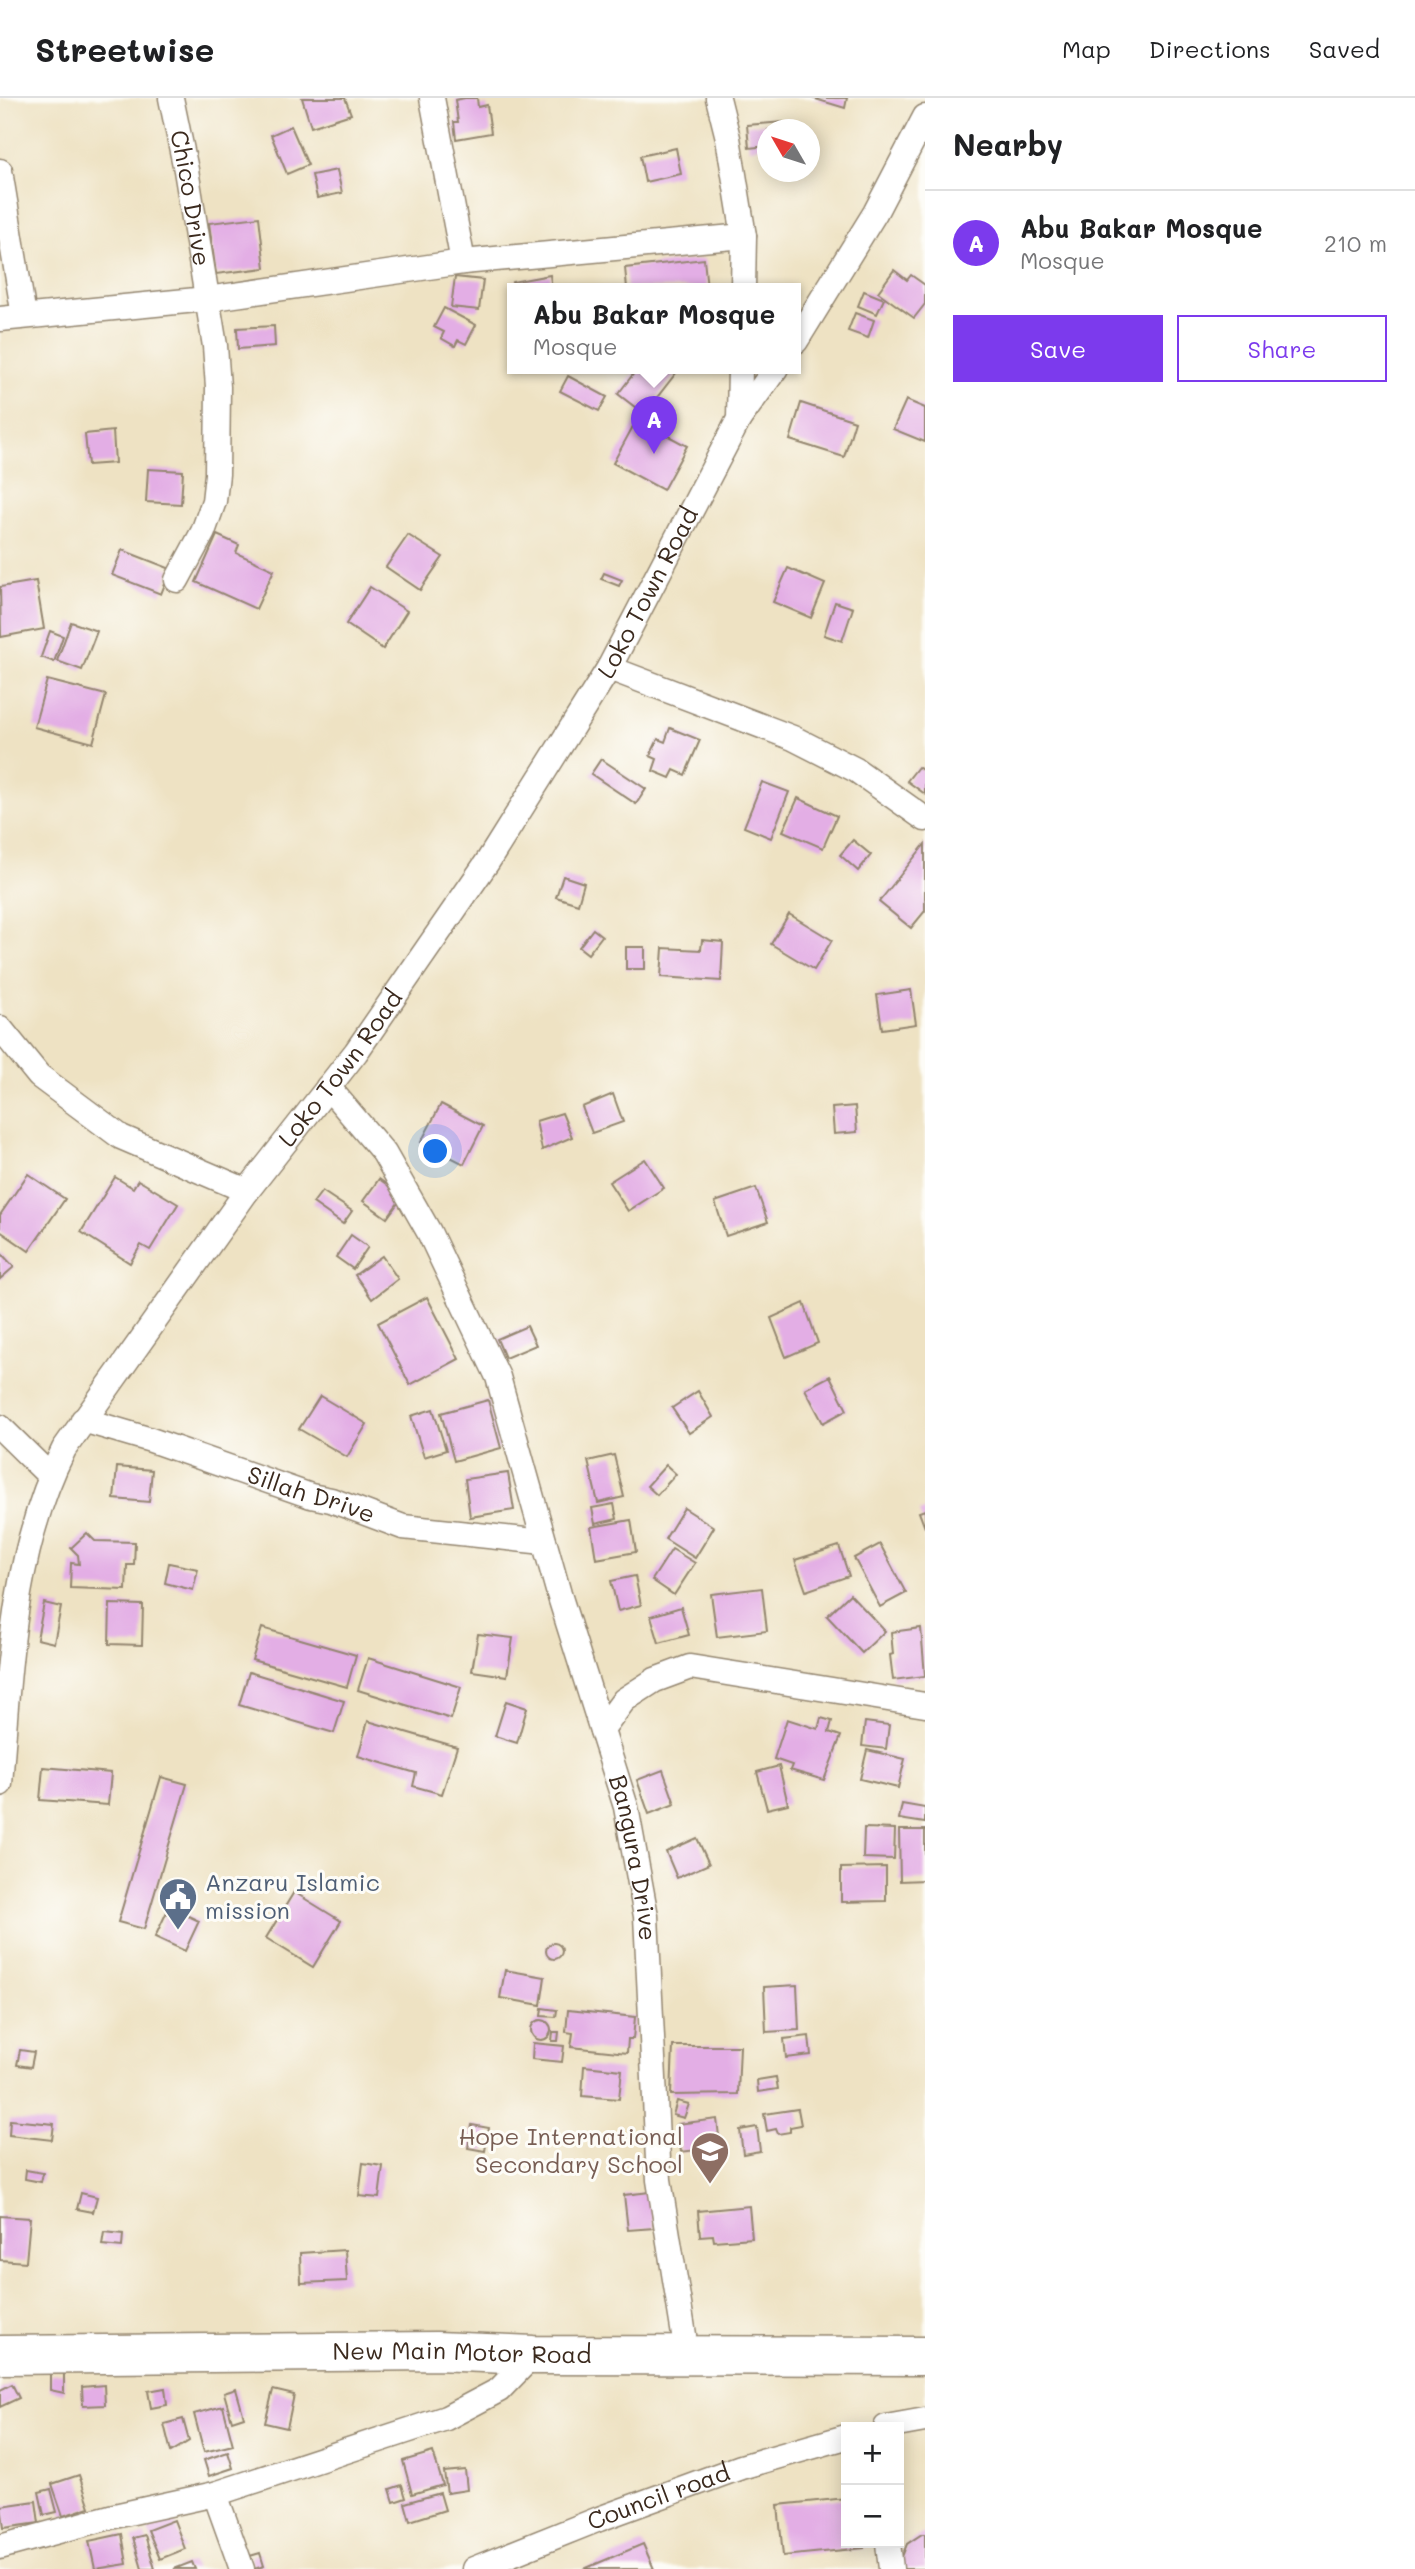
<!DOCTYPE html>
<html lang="en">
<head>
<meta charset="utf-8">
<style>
  :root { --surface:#fff; --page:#f6f6f6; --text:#202124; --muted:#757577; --line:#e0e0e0; --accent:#7c3aed }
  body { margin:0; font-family:Mali,sans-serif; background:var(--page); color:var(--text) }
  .controls { position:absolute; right:21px; bottom:21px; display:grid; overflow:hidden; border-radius:0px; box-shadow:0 4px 18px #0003 }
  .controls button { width:63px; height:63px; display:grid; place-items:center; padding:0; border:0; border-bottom:2px solid var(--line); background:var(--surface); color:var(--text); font:35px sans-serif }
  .compass { position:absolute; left:757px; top:21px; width:63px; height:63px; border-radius:50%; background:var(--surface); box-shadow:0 4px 18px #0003; rotate:309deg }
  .you { position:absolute; left:436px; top:1054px; width:24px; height:24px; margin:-18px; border:5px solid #fff; border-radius:50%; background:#1a73e8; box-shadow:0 0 0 10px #1a73e833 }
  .badge { display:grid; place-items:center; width:46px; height:46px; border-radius:50%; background:var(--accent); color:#fff; font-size:23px; font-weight:700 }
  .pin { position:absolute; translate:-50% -58px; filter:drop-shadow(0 2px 4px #0008) }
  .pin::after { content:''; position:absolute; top:37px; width:24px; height:21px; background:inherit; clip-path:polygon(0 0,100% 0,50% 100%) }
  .popup { position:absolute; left:507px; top:185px; width:294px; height:91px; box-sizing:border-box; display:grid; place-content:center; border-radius:0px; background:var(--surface); filter:drop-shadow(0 2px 5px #0005); font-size:23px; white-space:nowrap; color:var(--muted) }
  .popup b { font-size:26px; color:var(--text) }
  .popup::after { content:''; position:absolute; left:50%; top:100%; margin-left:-14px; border:14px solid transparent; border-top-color:var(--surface) }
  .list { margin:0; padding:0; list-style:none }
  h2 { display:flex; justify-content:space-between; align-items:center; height:91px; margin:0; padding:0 28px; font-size:30px }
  h2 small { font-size:23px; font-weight:400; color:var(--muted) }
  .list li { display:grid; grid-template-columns:46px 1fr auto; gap:21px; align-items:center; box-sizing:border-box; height:105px; padding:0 28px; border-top:2px solid var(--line) }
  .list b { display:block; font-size:26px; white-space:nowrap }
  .list p { margin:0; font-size:23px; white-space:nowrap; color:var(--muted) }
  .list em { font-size:23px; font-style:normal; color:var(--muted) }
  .actions { display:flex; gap:14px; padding:21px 28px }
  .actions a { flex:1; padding:16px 0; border:2px solid var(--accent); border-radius:0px; text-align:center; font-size:24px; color:var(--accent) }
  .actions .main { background:var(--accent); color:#fff }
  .map { position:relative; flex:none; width:925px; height:2471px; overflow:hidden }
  header { display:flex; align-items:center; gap:42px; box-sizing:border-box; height:98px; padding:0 35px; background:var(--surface); border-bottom:2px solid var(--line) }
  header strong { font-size:33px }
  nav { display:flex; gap:38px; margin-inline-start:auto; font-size:24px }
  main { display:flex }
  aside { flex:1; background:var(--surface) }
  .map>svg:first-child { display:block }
  .building { fill:#e3aee5 }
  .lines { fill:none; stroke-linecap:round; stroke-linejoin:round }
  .minor-casing { stroke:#948670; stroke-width:27 }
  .trunk-casing { stroke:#948670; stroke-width:41 }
  .minor { stroke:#fff; stroke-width:24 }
  .trunk { stroke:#fff; stroke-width:38 }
  .labels { text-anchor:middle; stroke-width:6; stroke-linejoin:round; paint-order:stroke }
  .street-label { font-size:24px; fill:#3b2a1e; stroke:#fdfcf7 }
  .service-label { font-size:24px; fill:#4e5e75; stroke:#fdfcf7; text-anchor:start }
  .education-label { font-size:24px; fill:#785e54; stroke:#fdfcf7; text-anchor:end }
</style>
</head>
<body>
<header>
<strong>Streetwise</strong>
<nav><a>Map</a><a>Directions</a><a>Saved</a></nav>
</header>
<main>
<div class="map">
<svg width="925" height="2471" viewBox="0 0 925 2471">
  <rect width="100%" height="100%" fill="#fdfcf7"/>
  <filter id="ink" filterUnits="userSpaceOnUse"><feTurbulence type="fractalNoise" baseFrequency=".0143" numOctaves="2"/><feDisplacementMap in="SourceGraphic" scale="14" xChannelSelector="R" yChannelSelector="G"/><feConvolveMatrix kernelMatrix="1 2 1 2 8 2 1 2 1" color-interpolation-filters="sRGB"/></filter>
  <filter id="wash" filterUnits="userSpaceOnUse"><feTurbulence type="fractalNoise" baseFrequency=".00686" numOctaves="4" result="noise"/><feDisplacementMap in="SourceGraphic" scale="28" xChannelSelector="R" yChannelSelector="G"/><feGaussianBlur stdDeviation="1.57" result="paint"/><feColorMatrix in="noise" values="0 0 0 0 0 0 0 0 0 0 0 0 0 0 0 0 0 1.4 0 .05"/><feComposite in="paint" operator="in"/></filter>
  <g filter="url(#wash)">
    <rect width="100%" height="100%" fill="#eee2c3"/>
    <g id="blocks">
      <g class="building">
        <polygon points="302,0 345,0 351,16 311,29"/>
        <polygon points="465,0 477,0 478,9 487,7 491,35 456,41 454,24 458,24 455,2"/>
        <polygon points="812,0 847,0 845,10"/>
        <polygon points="783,24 784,32 768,32 768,48 749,50 747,27"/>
        <polygon points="291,28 308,67 287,76 271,37"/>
        <polygon points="676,50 681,76 645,84 640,58"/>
        <polygon points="337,72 342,95 317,100 312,77"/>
        <polygon points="259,119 265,170 216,176 209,125"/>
        <polygon points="704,161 707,190 627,190 625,170"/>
        <polygon points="894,172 907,182 911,177 925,187 925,206 914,220 878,194"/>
        <polygon points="550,177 552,190 513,190 512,184"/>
        <polygon points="455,179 483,182 479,212 451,209"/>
        <polygon points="864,193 884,201 877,216 858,208"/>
        <polygon points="444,210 476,227 466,246 458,242 455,248 441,240 444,234 434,229"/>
        <polygon points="855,215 874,222 868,240 848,233"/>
        <polygon points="274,228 275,248 238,251 237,230"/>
        <polygon points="638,270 669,270 676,275 644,316 618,296"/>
        <polygon points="568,278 607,299 599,313 560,293"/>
        <polygon points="906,302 925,310 925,344 893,331"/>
        <polygon points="801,305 855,323 844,359 790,342"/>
        <polygon points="637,321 687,348 663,392 613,365"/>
        <polygon points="113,333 115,365 88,367 85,336"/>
        <polygon points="148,371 183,373 181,406 146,404"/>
        <polygon points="217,437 239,447 236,455 274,472 256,511 196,484"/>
        <polygon points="408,437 443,459 420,492 386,469"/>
        <polygon points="122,452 171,471 161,496 112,477"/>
        <polygon points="788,470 825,486 811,520 773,504"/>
        <polygon points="604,475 622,482 619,488 601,481"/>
        <polygon points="36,483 44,531 1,539 0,489"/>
        <polygon points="370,489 407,513 383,551 346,526"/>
        <polygon points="835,504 853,510 842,543 824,537"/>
        <polygon points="71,524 97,533 82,572 57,563"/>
        <polygon points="50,533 63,538 54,564 41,559"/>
        <polygon points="47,582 106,597 93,645 34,629"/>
        <polygon points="670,630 700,642 685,677 674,672 670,680 653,673 657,661 650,658 658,641 665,644"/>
        <polygon points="601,661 646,691 636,706 591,676"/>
        <polygon points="918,669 925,674 925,696 907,683"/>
        <polygon points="762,684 789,694 771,740 744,729"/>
        <polygon points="798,700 837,718 823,750 783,733"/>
        <polygon points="853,742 871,757 858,773 840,757"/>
        <polygon points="925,746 925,813 911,830 879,804"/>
        <polygon points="563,778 584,785 578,806 556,799"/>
        <polygon points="789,816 832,842 814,872 771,846"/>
        <polygon points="593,831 602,838 588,856 579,849"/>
        <polygon points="702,842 723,844 721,883 661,879 663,850 701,852"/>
        <rect x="626" y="849" width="19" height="22"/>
        <polygon points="911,892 916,926 882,931 877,897"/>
        <polygon points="613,996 623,1024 592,1035 582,1009"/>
        <polygon points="441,1006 483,1028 464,1066 421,1044"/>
        <polygon points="855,1008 857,1034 834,1036 832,1010"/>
        <polygon points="562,1015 572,1039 542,1052 536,1023"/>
        <polygon points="645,1061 664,1090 628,1113 609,1084"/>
        <polygon points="28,1076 65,1101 29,1153 0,1133 0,1117"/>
        <polygon points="115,1079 133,1090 138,1082 178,1106 150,1152 141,1147 130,1165 81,1134"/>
        <polygon points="379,1081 403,1098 387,1120 363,1103"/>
        <polygon points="756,1090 768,1124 726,1138 715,1104"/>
        <polygon points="322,1093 352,1113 343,1126 313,1105"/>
        <polygon points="351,1137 368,1149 353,1171 336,1159"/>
        <polygon points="0,1154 14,1169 0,1181"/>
        <polygon points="382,1158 398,1181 372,1201 355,1177"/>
        <polygon points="427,1199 459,1261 410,1287 378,1225"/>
        <polygon points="804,1205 818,1245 786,1259 771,1220"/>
        <polygon points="527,1228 536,1247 505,1260 497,1241"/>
        <polygon points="830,1278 847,1312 823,1325 805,1291"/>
        <polygon points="698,1293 713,1319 689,1335 672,1310"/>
        <polygon points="320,1298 367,1326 347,1359 299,1331"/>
        <polygon points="488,1302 501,1350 454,1363 441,1315"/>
        <polygon points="433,1311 446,1352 424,1359 411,1318"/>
        <polygon points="614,1357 624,1399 598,1405 588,1363"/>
        <polygon points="666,1367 676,1376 657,1397 647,1388"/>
        <polygon points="117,1369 152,1372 149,1404 114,1401"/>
        <polygon points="508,1375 514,1412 470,1419 465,1381"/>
        <polygon points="614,1406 617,1421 595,1426 592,1410"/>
        <polygon points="684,1410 714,1429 695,1460 665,1441"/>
        <polygon points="925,1412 925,1430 919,1414"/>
        <polygon points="631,1422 636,1454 596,1461 591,1429"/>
        <polygon points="87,1435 95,1443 135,1444 134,1467 127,1467 126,1492 70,1490 71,1465 79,1466 78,1457 71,1450"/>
        <polygon points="880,1446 906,1495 880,1509 854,1460"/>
        <polygon points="839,1448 849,1478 806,1493 795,1462"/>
        <polygon points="672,1451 695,1465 674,1497 652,1482"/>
        <polygon points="169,1465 198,1471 193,1492 165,1485"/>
        <polygon points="635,1478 641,1507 618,1513 611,1483"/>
        <polygon points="762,1490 767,1533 717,1539 711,1496"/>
        <polygon points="850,1496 885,1533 862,1555 827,1518"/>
        <polygon points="44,1505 61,1509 54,1545 37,1541"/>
        <polygon points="110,1506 143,1507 142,1547 109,1546"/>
        <polygon points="681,1509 689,1537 659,1545 651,1518"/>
        <polygon points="262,1530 356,1557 347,1589 252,1562"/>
        <polygon points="921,1530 925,1578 893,1582 890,1557 893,1556 891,1534"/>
        <polygon points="478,1536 513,1540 507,1578 472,1573"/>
        <polygon points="368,1560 461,1589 451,1621 358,1592"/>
        <polygon points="249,1574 344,1603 334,1635 239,1607"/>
        <polygon points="506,1603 527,1610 517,1645 495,1638"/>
        <polygon points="821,1620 832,1623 829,1634 841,1638 824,1682 790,1672 792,1667 774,1661 787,1621 818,1631"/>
        <polygon points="368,1623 457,1649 442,1696 413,1688 416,1675 358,1658"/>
        <polygon points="865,1624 889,1627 886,1651 862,1648"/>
        <polygon points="867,1652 905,1661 898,1690 860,1681"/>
        <polygon points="779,1668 788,1706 767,1711 757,1674"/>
        <polygon points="43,1669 111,1675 108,1707 40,1702"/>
        <polygon points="663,1672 675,1706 649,1716 637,1682"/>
        <polygon points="161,1679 187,1686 144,1831 118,1824"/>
        <polygon points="902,1706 925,1710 925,1725 899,1721"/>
        <polygon points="864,1730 895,1731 894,1761 863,1760"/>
        <polygon points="899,1732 925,1732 925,1782 900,1783"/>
        <polygon points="697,1740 709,1766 677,1780 666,1754"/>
        <polygon points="886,1769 886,1803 841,1804 841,1770"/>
        <polygon points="294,1794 341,1823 313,1869 266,1840"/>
        <polygon points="169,1809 199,1823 185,1853 155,1839"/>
        <circle cx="554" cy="1853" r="8"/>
        <polygon points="505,1872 545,1879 541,1907 500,1900"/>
        <polygon points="797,1887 799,1932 766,1934 764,1889"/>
        <polygon points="542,1910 557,1912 556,1919 541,1918"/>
        <polygon points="568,1912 635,1919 633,1941 628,1941 627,1955 571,1949 573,1935 566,1934"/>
        <circle cx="541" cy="1932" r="10"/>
        <polygon points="553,1934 559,1934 558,1943 552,1943"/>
        <polygon points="809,1938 811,1957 786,1960 784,1941"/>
        <polygon points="533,1945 564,1948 562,1964 532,1961"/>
        <polygon points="673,1948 740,1948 738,1996 671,1997"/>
        <polygon points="20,1952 34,1954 31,1969 17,1967"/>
        <polygon points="584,1968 622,1972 619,2001 582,1998"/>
        <polygon points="776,1979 778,1991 758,1994 757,1982"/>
        <polygon points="677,2003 689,2006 684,2020 673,2017"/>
        <polygon points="798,2011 801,2027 790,2029 790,2034 778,2036 776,2031 767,2033 764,2016"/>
        <polygon points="717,2021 721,2056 697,2060 696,2052 681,2054 677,2026"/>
        <polygon points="10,2022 54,2026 52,2042 9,2037"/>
        <polygon points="472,2027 489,2030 485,2053 468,2050"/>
        <polygon points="757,2029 760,2053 743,2056 740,2032"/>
        <polygon points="363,2065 383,2068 379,2100 359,2098"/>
        <polygon points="26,2072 43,2075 41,2084 25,2081"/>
        <polygon points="650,2094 654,2130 628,2132 624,2097"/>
        <polygon points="81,2095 97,2099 93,2114 77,2111"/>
        <polygon points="749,2108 752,2140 714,2143 713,2137 700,2138 698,2113"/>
        <polygon points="0,2118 30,2120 26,2164 0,2162"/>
        <polygon points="104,2134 123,2136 122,2149 102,2147"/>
        <polygon points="345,2152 347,2183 301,2185 300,2155"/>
        <polygon points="64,2275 64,2295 50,2292 50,2276"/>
        <polygon points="12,2286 19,2300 0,2309 0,2292"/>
        <polygon points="104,2287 105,2307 83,2308 82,2289"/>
        <polygon points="165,2290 167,2307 151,2310 148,2293"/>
        <polygon points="236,2291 244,2319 232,2323 224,2295"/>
        <polygon points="273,2292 294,2297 287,2330 265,2325"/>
        <polygon points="223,2308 233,2347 204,2354 194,2316"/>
        <polygon points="183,2321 189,2343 171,2354 164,2326"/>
        <polygon points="228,2354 233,2370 209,2378 204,2362"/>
        <polygon points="433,2354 443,2387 412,2396 403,2363"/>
        <polygon points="465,2372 467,2392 447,2395 444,2374"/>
        <polygon points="79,2377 90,2409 63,2418 52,2386"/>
        <polygon points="402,2387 406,2400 394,2404 390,2391"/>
        <polygon points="51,2391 57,2414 44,2417 39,2394"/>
        <polygon points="440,2395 445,2412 410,2423 405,2405"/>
        <polygon points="846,2400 846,2445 864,2445 864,2450 783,2458 778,2407"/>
        <polygon points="36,2403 39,2425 4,2430 1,2408"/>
        <polygon points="174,2422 185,2451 160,2461 148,2432"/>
        <polygon points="122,2436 127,2466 95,2471 89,2443"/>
        <polygon points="922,2436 925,2436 925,2471 902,2471 900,2464 907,2446"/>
        <polygon points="145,2437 155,2471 142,2471 133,2440"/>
        <polygon points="643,2446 654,2471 584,2471"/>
        <polygon points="260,2455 264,2468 254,2471 250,2458"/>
        <polygon points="192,2464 195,2471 174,2471"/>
      </g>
    </g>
  </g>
  <g filter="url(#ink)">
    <use href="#blocks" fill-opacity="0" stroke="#948670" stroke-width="2"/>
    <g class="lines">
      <g class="minor-casing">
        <g id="minor">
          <path id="s1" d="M171,0L186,72L215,248L218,289L217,376L214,403L203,434L177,482"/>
          <polyline points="432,0 463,164"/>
          <polyline points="718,0 728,40 744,138 743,190"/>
          <polyline points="0,73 24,218"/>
          <polyline points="0,221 207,201 463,164 744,138"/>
          <polyline points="796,243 875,115 925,19"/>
          <polyline points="739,321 776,270"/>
          <polyline points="609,570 793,640 856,672 925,721"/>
          <polyline points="0,930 39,978 121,1039 247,1093"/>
          <path id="s2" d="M328,989L384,1055L429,1134L498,1279L559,1496L626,1709L646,1818L659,2082L684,2237"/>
          <path id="s3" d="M83,1322L151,1342L311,1398L331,1402L403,1429L544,1444"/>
          <polyline points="0,1329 50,1378"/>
          <polyline points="602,1632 624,1602 655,1582 690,1569 925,1607"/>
          <path id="s4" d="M0,1686C9,1575 12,1453 64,1351L247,1093L356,954L488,763L609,570L739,321L740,270"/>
          <polyline points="886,2329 925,2322"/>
          <polyline points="215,2396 242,2471"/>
          <polyline points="888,2445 891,2471"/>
          <polyline points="0,2449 110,2419 215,2396 446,2320 499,2292 533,2257"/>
          <path id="s5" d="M474,2471L599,2421L741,2369L846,2339"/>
        </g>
      </g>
      <g class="trunk-casing">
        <g id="trunk">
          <path id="s6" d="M0,2257L436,2253L533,2257L925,2258"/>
        </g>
      </g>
      <use href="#minor" class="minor"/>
      <use href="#trunk" class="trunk"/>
    </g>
  </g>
  <defs>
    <g id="civic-pin" transform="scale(2.0125)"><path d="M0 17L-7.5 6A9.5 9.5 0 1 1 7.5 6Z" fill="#5c6f8a" stroke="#fdfcf7"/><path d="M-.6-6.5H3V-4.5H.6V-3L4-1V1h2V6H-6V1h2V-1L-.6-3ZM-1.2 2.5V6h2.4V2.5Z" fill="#fff"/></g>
    <g id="school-pin" transform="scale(2.0125)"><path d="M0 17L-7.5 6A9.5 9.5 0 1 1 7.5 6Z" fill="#8d6e63" stroke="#fdfcf7"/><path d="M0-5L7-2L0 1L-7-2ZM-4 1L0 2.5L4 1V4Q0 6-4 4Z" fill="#fff"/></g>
  </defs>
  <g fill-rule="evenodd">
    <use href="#civic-pin" x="178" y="1799"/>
    <use href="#school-pin" x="710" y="2053"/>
  </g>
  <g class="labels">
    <g class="street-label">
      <text dy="8" stroke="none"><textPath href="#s1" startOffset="102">Chico Drive</textPath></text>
      <text dy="8" stroke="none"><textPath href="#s4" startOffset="1381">Loko Town Road</textPath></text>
      <text dy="8" stroke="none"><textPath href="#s4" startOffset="814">Loko Town Road</textPath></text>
      <text dy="8" stroke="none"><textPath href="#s3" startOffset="240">Sillah Drive</textPath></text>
      <text dy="8" stroke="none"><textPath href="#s2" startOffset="838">Bangura Drive</textPath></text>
      <text dy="8" stroke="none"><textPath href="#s6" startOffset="462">New Main Motor Road</textPath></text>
      <text dy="8" stroke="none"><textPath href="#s5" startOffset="198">Council road</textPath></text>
    </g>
    <g class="service-label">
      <text x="205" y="1793">Anzaru Islamic<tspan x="205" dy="28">mission</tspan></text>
    </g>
    <g class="education-label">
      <text x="683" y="2047">Hope International<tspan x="683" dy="28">Secondary School</tspan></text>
    </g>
  </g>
</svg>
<div class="controls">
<button>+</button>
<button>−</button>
</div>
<svg class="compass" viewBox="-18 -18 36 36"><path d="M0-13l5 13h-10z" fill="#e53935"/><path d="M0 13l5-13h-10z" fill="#757577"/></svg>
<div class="you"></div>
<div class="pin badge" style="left:654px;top:356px">A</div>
<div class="popup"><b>Abu Bakar Mosque</b>Mosque</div>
</div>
<aside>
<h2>Nearby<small></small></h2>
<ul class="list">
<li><span class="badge">A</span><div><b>Abu Bakar Mosque</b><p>Mosque</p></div><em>210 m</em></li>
</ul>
<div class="actions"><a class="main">Save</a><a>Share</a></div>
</aside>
</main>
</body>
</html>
